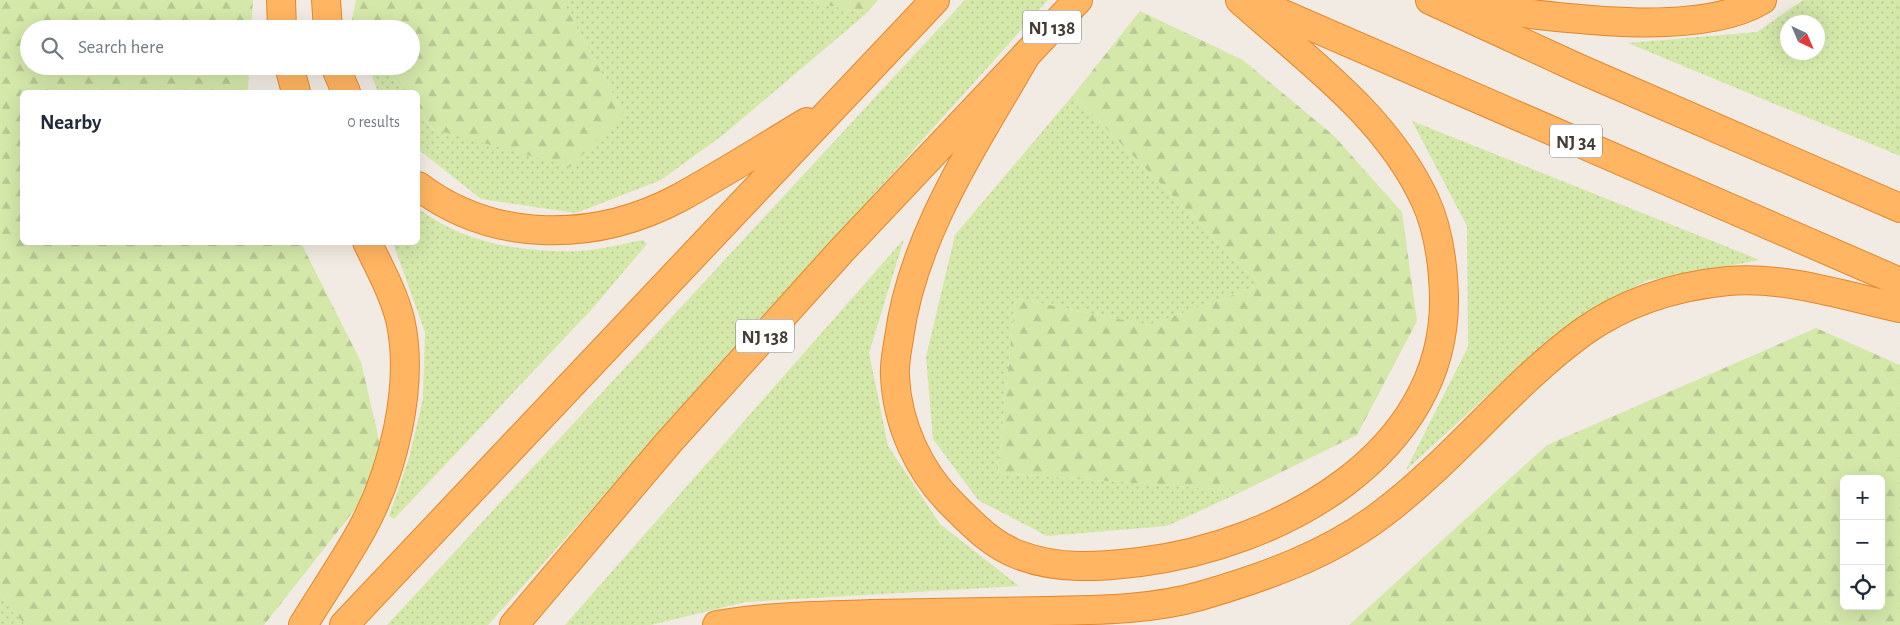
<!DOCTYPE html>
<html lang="en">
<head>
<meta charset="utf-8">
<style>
  :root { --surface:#fff; --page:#f6f6f7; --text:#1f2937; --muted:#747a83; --line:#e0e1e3 }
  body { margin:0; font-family:"Alegreya Sans",sans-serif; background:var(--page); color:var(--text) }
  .controls { position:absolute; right:15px; bottom:15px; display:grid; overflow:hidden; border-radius:8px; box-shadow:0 5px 20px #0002 }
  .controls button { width:45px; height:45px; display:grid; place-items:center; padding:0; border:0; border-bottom:1px solid var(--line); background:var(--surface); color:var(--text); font:25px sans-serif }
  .compass { position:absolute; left:1780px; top:15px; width:45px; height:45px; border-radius:50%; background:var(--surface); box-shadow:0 5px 20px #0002; rotate:136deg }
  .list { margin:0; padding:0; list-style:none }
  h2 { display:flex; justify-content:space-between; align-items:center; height:65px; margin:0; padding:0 20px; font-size:21px }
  h2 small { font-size:16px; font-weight:400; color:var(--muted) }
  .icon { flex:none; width:28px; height:28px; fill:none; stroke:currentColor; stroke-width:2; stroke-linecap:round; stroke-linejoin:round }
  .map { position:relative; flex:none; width:1900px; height:625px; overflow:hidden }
  .search { position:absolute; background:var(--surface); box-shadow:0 5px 20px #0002; left:20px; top:20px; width:400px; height:55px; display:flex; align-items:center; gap:12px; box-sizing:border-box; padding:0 18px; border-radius:28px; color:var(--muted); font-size:19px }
  .panel { position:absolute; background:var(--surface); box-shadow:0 5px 20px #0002; left:20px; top:90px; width:400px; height:155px; border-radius:8px }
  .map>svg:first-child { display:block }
  .grass { fill:url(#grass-dots); fill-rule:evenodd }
  .forest { fill:url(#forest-firs); fill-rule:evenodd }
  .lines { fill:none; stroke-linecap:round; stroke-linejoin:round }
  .highway-casing { stroke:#e1872d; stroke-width:30 }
  .highway { stroke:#ffb561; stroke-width:28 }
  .labels { text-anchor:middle; stroke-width:5; stroke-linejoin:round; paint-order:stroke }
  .shield { fill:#fff; stroke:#7c7670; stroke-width:1 }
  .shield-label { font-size:19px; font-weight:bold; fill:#443b33 }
</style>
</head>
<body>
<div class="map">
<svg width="1900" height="625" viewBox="0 0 1900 625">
  <defs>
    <pattern id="grass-dots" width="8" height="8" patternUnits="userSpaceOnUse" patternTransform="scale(1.25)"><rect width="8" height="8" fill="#d4e8aa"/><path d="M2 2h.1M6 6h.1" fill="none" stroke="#b7c893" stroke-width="1.8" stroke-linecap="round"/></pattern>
    <pattern id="forest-firs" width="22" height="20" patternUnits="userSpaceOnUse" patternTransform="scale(1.25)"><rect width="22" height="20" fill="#d4e8aa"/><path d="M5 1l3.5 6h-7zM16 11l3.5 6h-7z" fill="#b7c893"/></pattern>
  </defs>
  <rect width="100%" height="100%" fill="#f2ebe3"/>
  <g class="grass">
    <polygon points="562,0 802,0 867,13 723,135 661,180 576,213 481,199 418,149 418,110 433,130 624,114"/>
    <polygon points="965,0 1048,0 488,625 387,625"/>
    <path d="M1803,0H1900V156L1628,43L1757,32ZM1788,22H1818V52H1788Z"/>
    <polygon points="368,66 384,66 404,92 378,92"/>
    <polygon points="1073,95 1261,285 1149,325 1015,298 998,473 1243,491 1167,526 1047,536 978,500 933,439 926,357 955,235"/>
    <polygon points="1412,121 1760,260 1645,281 1547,341 1406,470 1468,347 1467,226"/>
    <path d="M418,208C461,243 524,253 578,251C599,250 622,244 643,240L647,244L592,309L394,519L389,516L409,458L423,399L425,332L393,243L418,242Z"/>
    <polygon points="904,239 869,353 888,446 940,524 1019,586 745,602 651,625 565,625"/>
    <polygon points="0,591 12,611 26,625 0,625"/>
  </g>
  <g class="forest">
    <polygon points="0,0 253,0 251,29 29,29 29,66 249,66 248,92 22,92 22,242 301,243 361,362 386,470 264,625 26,625 12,611 0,591"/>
    <polygon points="356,0 562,0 624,114 570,167 433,129 418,110 418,92 404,92 384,66 411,66 411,29 355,29 351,24"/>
    <polygon points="802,0 878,0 867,13"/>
    <polygon points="1140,11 1243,60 1334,136 1402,212 1417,321 1357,435 1243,491 998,473 1015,298 1149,325 1261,285 1073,95"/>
    <path d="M1816,328L1900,365V625H1349L1547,445ZM1844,479H1881V606H1844Z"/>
  </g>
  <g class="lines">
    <g class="highway-casing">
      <g id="highway">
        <polyline points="281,0 282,29"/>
        <polyline points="326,0 328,29"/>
        <polyline points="1430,0 1580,69 1900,208"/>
        <polyline points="1253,1 1900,282"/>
        <path d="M1460,5C1540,14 1692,42 1762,0"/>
        <path d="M1026,55C975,145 913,234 899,338C897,351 894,364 895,376C897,424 919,472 953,505C973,525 992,545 1019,555C1058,570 1099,567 1140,562C1277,545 1447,456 1444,296C1443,263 1439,230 1425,200C1386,116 1307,60 1240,0"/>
        <polyline points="289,66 296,92"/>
        <polyline points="335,66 346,92"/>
        <path d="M418,186C495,244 596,242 679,198C723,174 765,147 807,122"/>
        <path d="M303,625C322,594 343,563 361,531C393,473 415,385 400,319C393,292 379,267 367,242"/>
        <polyline points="344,625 935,0"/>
        <polyline points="514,625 669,442 843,249 1078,0"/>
        <path d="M717,625C768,616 820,616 872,614C930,613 988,612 1046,611C1097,610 1151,610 1200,596C1265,577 1328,555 1382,514C1454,460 1511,384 1583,332C1625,302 1677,286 1728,281C1785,276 1845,296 1900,308"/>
      </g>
    </g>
    <use href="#highway" class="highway"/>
  </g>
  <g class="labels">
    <g class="shield">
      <rect x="1023" y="10.5" width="58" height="33" rx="4"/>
      <rect x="1550" y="124.5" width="52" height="33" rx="4"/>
      <rect x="736" y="319.5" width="58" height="33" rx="4"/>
    </g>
    <g class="shield-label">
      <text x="1052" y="34">NJ 138</text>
      <text x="1576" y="148">NJ 34</text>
      <text x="765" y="343">NJ 138</text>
    </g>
  </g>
</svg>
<div class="controls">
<button>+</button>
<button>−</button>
<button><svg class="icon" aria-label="locate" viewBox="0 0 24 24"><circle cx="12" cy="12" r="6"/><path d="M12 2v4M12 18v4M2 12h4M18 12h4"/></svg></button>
</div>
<svg class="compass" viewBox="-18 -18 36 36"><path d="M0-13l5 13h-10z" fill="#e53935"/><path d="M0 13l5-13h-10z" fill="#747a83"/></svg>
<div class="search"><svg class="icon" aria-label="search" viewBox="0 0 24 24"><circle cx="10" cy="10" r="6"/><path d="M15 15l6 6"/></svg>Search here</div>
<section class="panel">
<h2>Nearby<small>0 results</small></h2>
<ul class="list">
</ul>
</section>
</div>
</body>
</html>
